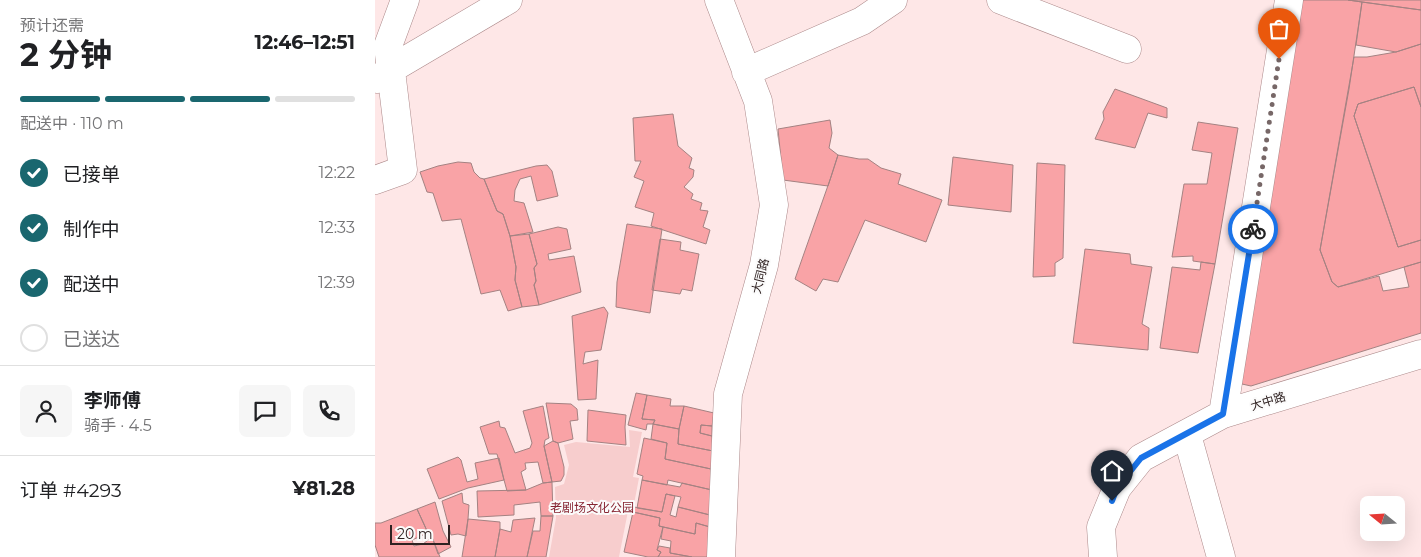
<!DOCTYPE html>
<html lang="zh">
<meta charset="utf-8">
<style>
:root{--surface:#fff;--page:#f6f6f6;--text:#202124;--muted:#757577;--line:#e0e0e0;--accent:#1a676f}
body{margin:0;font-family:Montserrat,"Noto Sans SC",sans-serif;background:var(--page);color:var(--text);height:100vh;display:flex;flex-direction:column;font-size:19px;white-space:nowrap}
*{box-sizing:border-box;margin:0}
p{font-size:16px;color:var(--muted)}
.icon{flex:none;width:28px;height:28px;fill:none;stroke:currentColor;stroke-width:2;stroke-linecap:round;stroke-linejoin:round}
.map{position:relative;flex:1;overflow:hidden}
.details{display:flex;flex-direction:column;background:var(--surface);width:375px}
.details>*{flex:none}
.needle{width:32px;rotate:288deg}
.fabs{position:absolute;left:985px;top:496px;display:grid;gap:10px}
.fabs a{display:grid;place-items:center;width:45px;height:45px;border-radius:8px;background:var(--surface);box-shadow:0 5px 20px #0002;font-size:25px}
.scale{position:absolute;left:15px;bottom:12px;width:60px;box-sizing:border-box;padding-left:5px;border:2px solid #2f2222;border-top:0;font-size:14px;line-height:18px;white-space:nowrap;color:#2f2222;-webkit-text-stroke:4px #fbfbfb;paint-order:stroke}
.pin{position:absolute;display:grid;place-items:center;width:42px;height:42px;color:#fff;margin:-51px -21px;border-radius:50% 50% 50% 0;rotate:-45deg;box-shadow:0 0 5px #0007}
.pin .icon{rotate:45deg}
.courier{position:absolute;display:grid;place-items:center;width:50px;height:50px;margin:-25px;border:4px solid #1a73e8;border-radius:50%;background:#fff;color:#222;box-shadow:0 1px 6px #0007}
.headline em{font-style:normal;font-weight:700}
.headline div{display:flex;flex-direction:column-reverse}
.headline{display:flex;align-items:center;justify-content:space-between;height:85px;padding:0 20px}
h1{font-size:32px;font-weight:700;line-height:38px}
.bar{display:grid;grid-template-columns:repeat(4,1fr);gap:8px 5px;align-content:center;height:60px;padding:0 20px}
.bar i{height:6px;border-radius:4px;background:var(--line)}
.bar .active{background:var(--accent)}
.bar p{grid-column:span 4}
.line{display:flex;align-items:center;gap:12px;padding:0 20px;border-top:1px solid var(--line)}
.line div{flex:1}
.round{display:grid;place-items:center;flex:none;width:52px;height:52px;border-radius:8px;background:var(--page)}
ol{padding:0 20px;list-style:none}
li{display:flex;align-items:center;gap:15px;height:55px}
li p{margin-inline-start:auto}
li .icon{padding:5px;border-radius:50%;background:var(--accent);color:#fff;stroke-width:4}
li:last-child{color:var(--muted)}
li i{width:28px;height:28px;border:2px solid var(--line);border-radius:50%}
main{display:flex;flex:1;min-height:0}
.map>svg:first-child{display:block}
.green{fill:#f7cdcd}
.building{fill:#f9a3a6;stroke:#a48282}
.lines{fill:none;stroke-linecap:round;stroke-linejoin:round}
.minor-casing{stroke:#ac898a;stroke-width:29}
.minor{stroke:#fff;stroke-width:28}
.done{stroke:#776767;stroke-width:5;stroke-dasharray:0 9}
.route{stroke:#1a73e8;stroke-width:6}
.labels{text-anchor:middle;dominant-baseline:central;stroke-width:4;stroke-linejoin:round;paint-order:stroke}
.street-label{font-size:12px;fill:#2f2222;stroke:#fbfbfb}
.park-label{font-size:12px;fill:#872532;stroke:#fbfbfb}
</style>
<main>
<section class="details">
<div class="headline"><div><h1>2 分钟</h1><p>预计还需</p></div><em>12:46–12:51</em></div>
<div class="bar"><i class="active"></i><i class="active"></i><i class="active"></i><i></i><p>配送中 · 110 m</p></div>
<ol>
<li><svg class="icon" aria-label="check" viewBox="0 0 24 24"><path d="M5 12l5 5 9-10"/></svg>已接单<p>12:22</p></li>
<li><svg class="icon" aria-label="check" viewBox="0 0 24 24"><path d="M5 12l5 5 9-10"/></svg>制作中<p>12:33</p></li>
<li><svg class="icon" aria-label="check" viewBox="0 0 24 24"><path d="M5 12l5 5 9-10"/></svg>配送中<p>12:39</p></li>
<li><i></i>已送达</li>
</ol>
<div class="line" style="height:90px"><a class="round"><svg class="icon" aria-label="person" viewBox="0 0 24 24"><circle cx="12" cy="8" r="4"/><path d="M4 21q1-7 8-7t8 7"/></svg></a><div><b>李师傅</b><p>骑手 · 4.5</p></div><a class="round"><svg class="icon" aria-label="chat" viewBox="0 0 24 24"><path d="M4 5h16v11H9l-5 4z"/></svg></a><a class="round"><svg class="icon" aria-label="phone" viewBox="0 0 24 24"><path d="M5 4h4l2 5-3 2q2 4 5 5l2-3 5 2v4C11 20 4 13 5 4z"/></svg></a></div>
<div class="line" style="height:65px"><div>订单 #4293</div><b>¥81.28</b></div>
</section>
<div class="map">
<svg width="1046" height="557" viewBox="0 0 1046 557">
<rect width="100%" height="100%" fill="#fee7e7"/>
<path class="green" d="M254 430 267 432 258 477 264 478 259 504 254 506 244 557H174L181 518 180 487 189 484 194 465 189 445 201 442 255 447Z"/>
<path class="building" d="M922 0H973L987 2 974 89 945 250 957 282 963 287 1004 276 1008 291 1034 287 1029 267 1046 262V333L876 386 867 384 861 378Z
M973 0H1046V10L987 2Z
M987 2 1046 10V44L1021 52 981 45Z
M1046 44V107L1039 87 983 104 979 116 1023 247 1046 240V262L963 287 957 282 945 250 979 57H992L1021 52Z
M1039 87 1046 107V240L1023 247 979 116 983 104Z
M740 89 792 108V118L773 113 760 148 720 139 729 119 728 112Z
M298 114 303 146 317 158 314 168 319 170 318 177 309 187 318 194 316 199 327 203 325 210 333 211 328 227 335 230 331 244 276 226 279 213 260 207 269 181 259 177 266 161H260L258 118Z
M455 120 457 133 454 148 463 155 453 186 408 180 403 129Z
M823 122 863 128 840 264 818 261V256L797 257 809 184H832L837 153 817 150Z
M463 155 484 159H493L506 168 526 174 523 184 567 200 551 242 490 220 463 282 448 279 441 291 420 279 456 177Z
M578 157 638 165 636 212 573 205Z
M83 162 96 163 99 172 105 178 109 179 122 211 128 214 135 236 141 267 140 280 147 307 133 311 125 290 106 294 86 219 67 221 58 193 52 192 45 172 63 166Z
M662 163 690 165 688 258 680 263V276L658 277Z
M172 165 177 171 183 196 162 201 156 176 145 179 140 190 139 201 149 203 158 232 135 236 128 214 122 211 109 179 161 166Z
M252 224 287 229 275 313 241 307 242 282Z
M183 227 192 229 196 249 173 254 174 260 199 256 206 292 164 305 159 285 161 281 159 268 162 264 154 234Z
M154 234 162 264 159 268 161 281 159 285 164 305 147 307 140 280 141 267 135 236Z
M285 239 306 242 305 250 324 254 317 291 307 289 305 294 277 290Z
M710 249 755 254 756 264 777 267 767 324 774 328 773 350 698 343Z
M826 262 840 264 823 353 785 348 797 267 825 270Z
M229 307 233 313 226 350 210 352 208 364 223 360 221 399 203 400 197 316Z
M261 393 272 395 267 419 280 420 278 424H272L271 430 253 425Z
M272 395 296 399 295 406H309L304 429 278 424 280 420 267 419Z
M171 403 196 404 202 409 203 420 195 421 198 439 183 443 178 441Z
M168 406 174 438 170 440 169 446 177 482 168 483 163 462 150 463 151 469 146 472 151 490 132 491 122 454H114L105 427 124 421 125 427 130 428 140 453 155 448 157 443 148 411Z
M309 406 339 413 337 426 326 425 325 433 337 436 338 451 303 444 304 429Z
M213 410 251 415 250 427 251 445 212 441Z
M278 424 304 429 303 444 338 451 336 469 290 459 292 443 276 439Z
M326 425 337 426V436L325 433Z
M269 438 292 443 290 459 336 469 337 490 293 480 292 485 267 480 268 476 262 474Z
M178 441 183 443 189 467V475L186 481 177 482 169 446Z
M83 457 86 460 92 482 103 479 100 463 124 458 129 480 93 488 64 499 52 469Z
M267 480 305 487 307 483 337 490 335 515 303 507 306 497 291 494 287 512 262 508Z
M177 482 178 516H166L165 502 139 505V515L103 517 102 491 151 490 168 483Z
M87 493 88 503 94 505 93 519 91 536 83 534 76 535 67 501Z
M291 494 300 496 295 515 301 517 303 507 335 515V527L321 523 320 534 284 526 285 518 258 512 259 507 287 512Z
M60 502 68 531 76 547 63 554 57 537 53 533 42 509Z
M42 509 53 533 37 540 39 546 48 544 57 537 65 557H4L0 545V523H6Z
M258 512 285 518 284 526 288 527 282 550 286 552 283 557H273L249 552Z
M166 516H178L171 557H152L158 531H165Z
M160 518 152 557H120L125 529 136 532 138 520Z
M93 519 125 522V529L120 557H87Z
M321 523 335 527 334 557H317L295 553 296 541 286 539 288 527 320 534Z
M284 546 295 548V553L317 557H283L286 552 282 550Z"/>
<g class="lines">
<g class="minor-casing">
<path id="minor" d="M344 0 383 101 399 205 389 265 353 394 346 557
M626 0 752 49
M371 72 487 21 518 0
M3 79 16 69 133 0
M0 180 28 170 13 46 30 0
M848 414 914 0
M812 435 846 557
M728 557 726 527 742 488 766 458 848 414 1046 354"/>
</g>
<use href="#minor" class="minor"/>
</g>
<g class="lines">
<path class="done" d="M878 229 904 59"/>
<path class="route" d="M737 501 742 488 766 458 848 414 878 229"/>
</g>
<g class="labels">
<g class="street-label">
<text transform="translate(385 276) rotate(-76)">大同路</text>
<text transform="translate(893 401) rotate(-17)">大中路</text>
</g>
<g class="park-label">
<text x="217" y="507">老剧场文化公园</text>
</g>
</g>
</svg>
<div class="fabs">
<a><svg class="needle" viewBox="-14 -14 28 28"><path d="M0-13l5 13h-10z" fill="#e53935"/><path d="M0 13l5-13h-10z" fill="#757577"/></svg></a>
</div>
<div class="scale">20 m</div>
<div class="pin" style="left:904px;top:59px;background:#ea580c"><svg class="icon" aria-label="bag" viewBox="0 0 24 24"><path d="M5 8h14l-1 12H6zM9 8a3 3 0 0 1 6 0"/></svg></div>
<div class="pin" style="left:737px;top:501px;background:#1f2937"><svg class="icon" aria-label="home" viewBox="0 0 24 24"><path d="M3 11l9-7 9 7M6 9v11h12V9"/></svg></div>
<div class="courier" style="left:878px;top:229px"><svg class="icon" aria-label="bike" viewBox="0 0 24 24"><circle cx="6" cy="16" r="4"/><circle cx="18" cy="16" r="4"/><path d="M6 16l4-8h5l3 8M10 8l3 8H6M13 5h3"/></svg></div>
</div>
</main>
